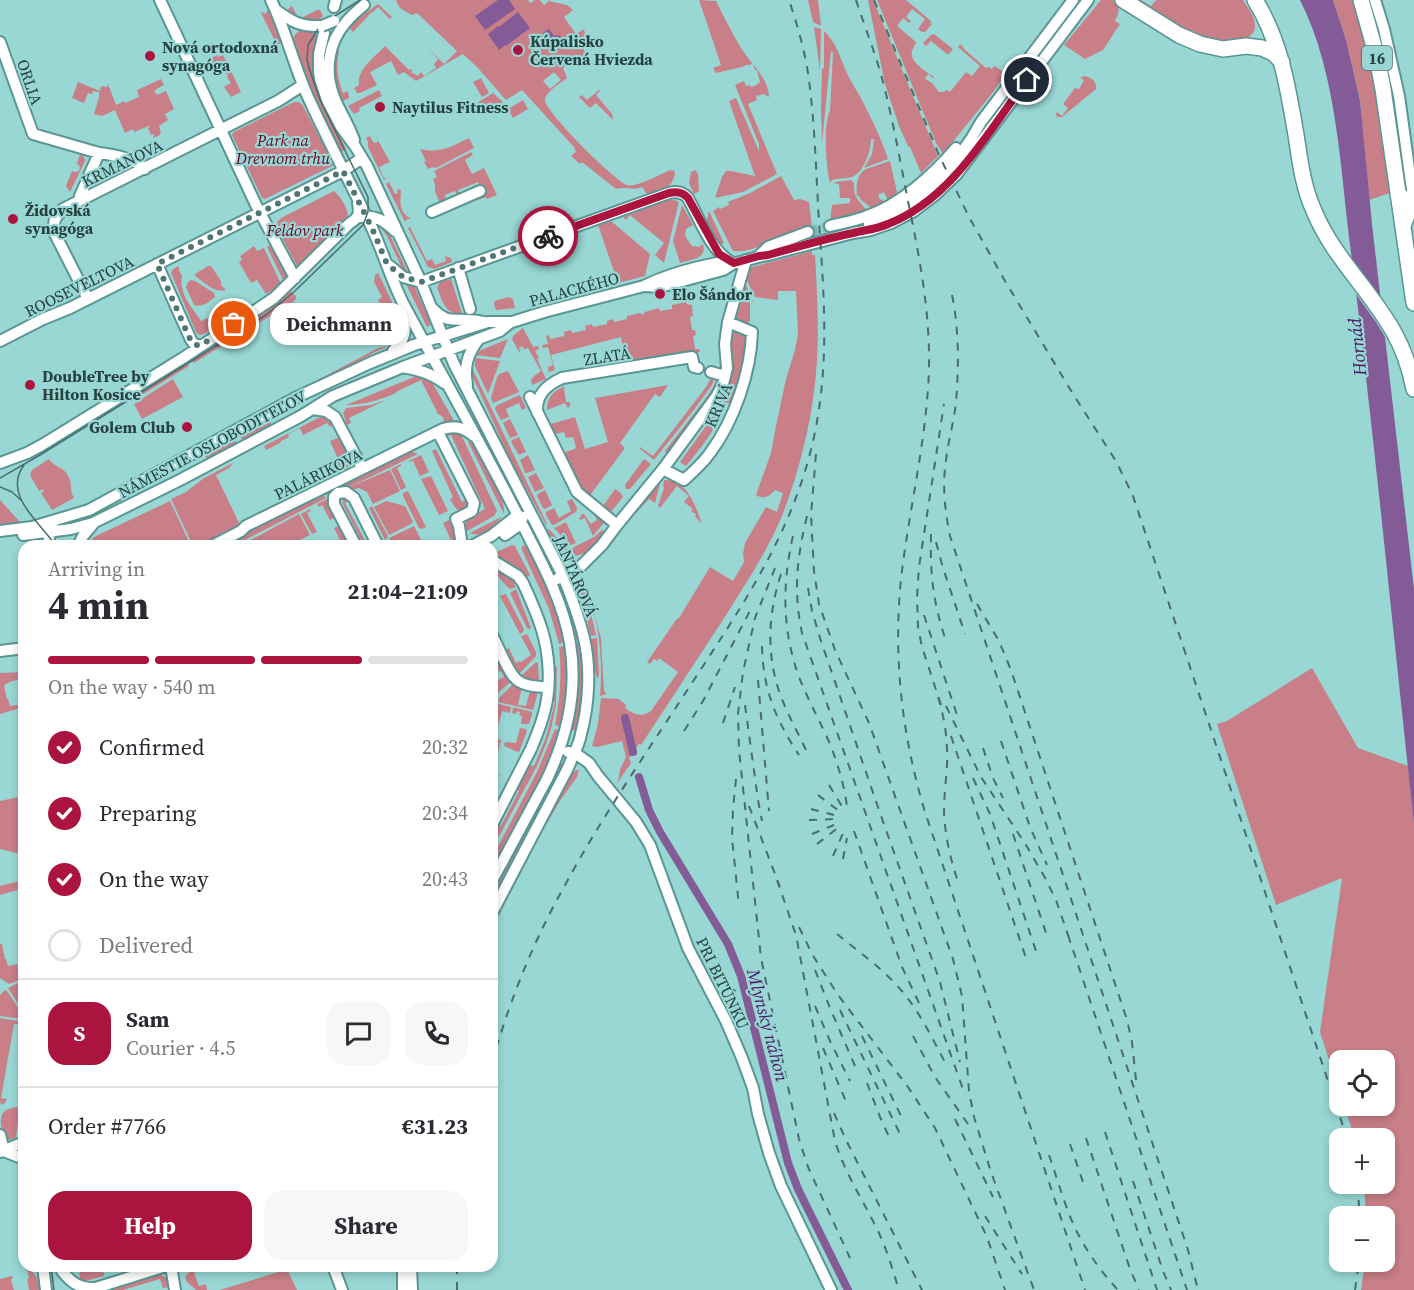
<!DOCTYPE html>
<meta charset="utf-8">
<style>
:root{--surface:#fff;--page:#f7f7f7;--text:#2b2b33;--muted:#7c7c81;--line:#e1e1e2;--accent:#aa143f}
body{margin:0;font-family:"Source Serif 4",serif;background:var(--page);color:var(--text);height:100vh;display:flex;flex-direction:column;font-size:22px;white-space:nowrap}
*{box-sizing:border-box;margin:0}
p{font-size:20px;color:var(--muted)}
.icon{flex:none;width:33px;height:33px;fill:none;stroke:currentColor;stroke-width:2;stroke-linecap:round;stroke-linejoin:round}
.map{position:relative;flex:1;overflow:hidden}
.side{position:absolute;left:18px;top:540px;width:480px;height:732px;display:flex;flex-direction:column;background:var(--surface);border-radius:18px;box-shadow:0 3px 9px #0003}
.side>*{flex:none}
.buttons{position:absolute;left:1329px;top:1050px;display:grid;gap:12px}
.buttons a{display:grid;place-items:center;width:66px;height:66px;border-radius:12px;background:var(--surface);box-shadow:0 3px 9px #0003;font-size:30px}
.pin{position:absolute;display:grid;place-items:center;width:51px;height:51px;color:#fff;margin:-26px;border:3px solid #fff;border-radius:50%;box-shadow:0 2px 6px #0007}
.courier{position:absolute;display:grid;place-items:center;width:60px;height:60px;margin:-30px;border:4px solid #aa143f;border-radius:50%;background:#fff;color:#222;box-shadow:0 2px 8px #0007}
.bubble{position:absolute;height:42px;border-radius:18px;background:var(--surface);box-shadow:0 3px 9px #0003;font-size:20px;font-weight:700;line-height:42px;text-align:center}
.head em{font-style:normal;font-weight:700}
.head div{display:flex;flex-direction:column-reverse}
.head{display:flex;align-items:center;justify-content:space-between;height:102px;padding:0 30px}
h1{font-size:39px;font-weight:700;line-height:45px}
.bar{display:grid;grid-template-columns:repeat(4,1fr);gap:9px 6px;align-content:center;height:72px;padding:0 30px}
.bar i{height:8px;border-radius:4px;background:var(--line)}
.bar .current{background:var(--accent)}
.bar p{grid-column:span 4}
.line{display:flex;align-items:center;gap:15px;padding:0 30px;border-top:2px solid var(--line)}
.line div{flex:1}
.round{display:grid;place-items:center;flex:none;width:63px;height:63px;border-radius:18px;background:var(--page)}
ol{padding:0 30px;list-style:none}
li{display:flex;align-items:center;gap:18px;height:66px}
li p{margin-inline-start:auto}
li .icon{padding:6px;border-radius:50%;background:var(--accent);color:#fff;stroke-width:4}
li:last-child{color:var(--muted)}
li i{width:33px;height:33px;border:3px solid var(--line);border-radius:50%}
.primary-button{display:flex;gap:12px;margin-top:auto;padding:12px 30px}
.primary-button a{flex:1;height:69px;border-radius:18px;background:var(--accent);color:#fff;font-size:24px;font-weight:700;line-height:69px;text-align:center}
.primary-button a+a{background:var(--page);color:var(--text)}
.map>svg:first-child{display:block}
.green{fill:#c97f87;fill-rule:evenodd}
.water{fill:#825b97}
.pier{fill:#98d7d4}
.lines{fill:none;stroke-linecap:round;stroke-linejoin:round}
.canal{stroke:#825b97;stroke-width:8}
.minor-tunnel{stroke:#81b9b7;stroke-width:10;stroke-dasharray:10 5;stroke-linecap:butt}
.minor-casing{stroke:#599694;stroke-width:14}
.highway-casing{stroke:#599694;stroke-width:18}
.minor{stroke:#fff;stroke-width:10}
.highway{stroke:#fff;stroke-width:15}
.tram{stroke:#486d6c;stroke-width:1.5}
.rail{stroke:#486d6c;stroke-width:2;stroke-dasharray:8 8;stroke-linecap:butt}
.minor-bridge-casing{stroke:#599694;stroke-width:14;stroke-linecap:butt}
.minor-bridge{stroke:#fff;stroke-width:10}
.done{stroke:#4f7674;stroke-width:6;stroke-dasharray:0 10.8}
.route{stroke:#aa143f;stroke-width:8}
.poi-dot{fill:#aa143f;stroke:#98d7d4;stroke-width:2}
.labels{text-anchor:middle;dominant-baseline:central;stroke-width:4.5;stroke-linejoin:round;paint-order:stroke}
.shield{fill:#98d7d4;stroke:#496e6d;stroke-width:1.5}
.shield-label{font-size:15px;font-weight:bold;fill:#274141}
.poi-label{font-size:16px;font-weight:bold;fill:#274141;stroke:#98d7d4;text-anchor:start}
.street-label{font-size:16px;fill:#274141;stroke:#98d7d4}
.park-label{font-size:16px;font-style:italic;fill:#690222;stroke:#98d7d4}
.water-label{font-size:18px;font-style:italic;fill:#4c1764;stroke:#98d7d4}
</style>
<div class="map">
<svg width="1414" height="1290" viewBox="0 0 1414 1290">
<rect width="100%" height="100%" fill="#98d7d4"/>
<path class="green" d="M396 0H528L530 3 535 0H540L544 5 548 2V0L549 1 567 5 573 10 564 17 576 34 584 29 586 39 581 45 590 60 583 65 580 62 576 65 572 61 563 68 567 78C561 83 546 91 545 100 544 111 615 181 627 185 636 188 661 174 670 170L674 171 675 173C673 187 663 191 651 196L646 193 642 187C633 191 627 186 616 189L582 162 580 164 571 156 576 152 574 147 522 90 506 100 477 67 463 54 416 81 404 72 398 75 391 61 370 72 377 85 360 93H357L354 88 359 85C357 69 375 57 385 46L409 70 413 69 411 72 418 76 421 72 424 76 436 68 434 64 438 59 427 47 444 64 457 51 417 13 412 15C405 11 398 9 396 0ZM554 72 561 80 550 89 543 81Z
M699 0 716 1C724 17 732 33 741 48 751 64 768 77 769 97L764 94 756 96 757 100 748 104 777 174 743 192 715 198 722 177 726 171H731L755 176 729 101 736 98 759 151V144L735 85 744 81 746 86 750 85 751 87 757 85V84L760 82 757 70H755L753 64 752 63 750 65H746L742 67 716 73 713 68 721 65Z
M808 0H818L821 26 813 22Z
M868 0H873L938 156 921 173 910 147 908 146 899 126 885 84Z
M877 0H906L931 21 930 23 932 24 925 32H922L918 29 925 19 912 9 906 17 911 21 909 23 903 18 897 26 916 42C915 45 913 48 912 51 909 62 927 72 934 77L933 78 928 74 925 79 932 83 939 92H943L947 90 950 92 966 72 972 76 980 66 958 47 960 44 964 48V49L986 68 989 67 991 69 995 66 1005 73 1004 76 994 91 943 154 936 143Z
M1079 0H1081L988 125H985Z
M1101 0H1113C1121 6 1119 13 1115 21L1120 24 1103 50 1085 59 1064 45Z
M1136 0H1141L1151 6 1156 0H1243C1247 7 1255 16 1255 25 1256 43 1226 44 1213 41 1206 39 1198 36 1192 33 1172 25 1154 11 1136 0Z
M1333 0H1355L1368 40 1393 192 1369 200 1360 99 1346 40Z
M378 4 392 17 390 19 378 7 373 12H372L353 32 349 28 358 19Z
M292 6 299 19 317 10H320L323 16 315 24 309 23 287 14 288 9Z
M267 10H269L284 41 277 45 261 13 263 12 264 14 267 12Z
M814 27 821 29 820 71Z
M302 29 310 30 318 36 315 80 317 87 321 99 346 149 340 153 307 83 302 67 301 66C295 51 285 39 302 29Z
M824 31C836 42 840 57 846 71 851 83 859 93 864 104 873 122 882 140 888 159L864 168 872 154 874 139H871C871 151 864 172 852 177 846 179 838 178 832 180L830 183C826 169 823 123 830 111L833 52H831L822 143 821 110 822 69 824 68Z
M934 34 953 49 949 54H947L931 41 926 46 923 43 931 35Z
M338 51H339C336 66 337 79 343 93L348 91 349 98 343 101C334 86 333 67 338 51Z
M217 55 218 57 223 55 228 65 213 72 208 60Z
M230 69 241 92 231 97 224 87 231 83 227 77 228 76 226 72Z
M1084 76C1091 77 1097 81 1096 89L1062 117H1057L1056 114 1057 112 1062 116 1068 108 1063 104 1075 88 1079 89 1084 80 1080 78Z
M481 78 489 93 482 97 473 82Z
M161 79 164 85 155 90V92L154 93H156L157 95 166 91 174 109 165 114 168 120 159 126 161 132 160 133V135L153 138 154 135V134L151 135 148 128 150 127 149 126 134 132 133 129 125 133 115 110 102 116 94 114 99 97V92L93 91 92 94 88 93 84 103 72 98 78 82 100 91 101 86 107 87 108 84 116 105 124 101 125 103 139 97 137 90Z
M379 90 382 96 359 108 360 111 354 114 348 106Z
M599 90 600 91 596 95 612 114 613 120 596 103 590 108 579 97 582 95 587 100Z
M493 93 503 102 482 114 477 103Z
M523 100 528 109 513 118 508 109Z
M294 102H299L303 106 333 163 332 166 265 199 262 198 232 135 234 132Z
M375 135 390 162 379 167 384 178 387 179 384 180 368 147V142L366 138 370 136 373 142 376 143 378 141Z
M469 138 474 148 436 168 433 167 428 169 424 162 426 161 420 149C439 154 453 146 469 138Z
M471 152 473 155 465 160 472 174 484 168 497 195 487 199 486 197 478 200V197L483 194 478 182 458 190 460 195 458 196 455 191 445 195 446 200 440 203 435 192V184L433 179 437 177 434 171Z
M80 154 84 157 85 161 70 192 66 186 72 171 75 172 79 171 80 166 77 164Z
M890 161 897 192 888 201 884 192 878 195 880 200 882 199 884 203 873 209 861 200 859 196H857C856 185 856 175 866 169Z
M695 170 698 174 699 191 694 194 689 183 691 172Z
M781 176 794 200 800 199 809 202 812 227C793 233 750 254 733 251L713 211 719 207 720 209 729 205 728 202 750 193Z
M851 180 854 183C854 203 860 198 867 212L830 222 832 205 850 203V198H840L839 184 833 183 836 182Z
M389 182 395 194 398 193 397 190 399 189 401 191C400 204 399 212 411 219H407L405 222 386 184Z
M334 191C341 197 349 210 348 219L300 265 297 266 277 228V222L281 218Z
M668 200H674L679 202 664 263 655 255 664 243 630 215 626 220 623 217Z
M682 205 693 225 686 229 685 236 692 246 699 247 703 244C707 260 691 259 680 263L673 241Z
M709 211 724 243 720 245 707 220Z
M376 221 388 231 409 275 402 268 387 236Z
M611 221 650 254 645 276 618 283 598 225Z
M410 227 427 261 432 259 435 265 446 261 445 256 451 258 452 262 434 269 428 267 408 228Z
M273 244 289 276 284 282 267 247Z
M254 246 257 251 264 248 281 284 266 294 257 280 251 283 239 262 242 260 240 256Z
M812 251V255H815C817 290 819 325 817 360 814 413 801 467 782 516 766 554 743 588 721 623 694 664 668 704 641 745L639 744 629 758 631 763 616 785 618 781 620 770 626 757 622 741 597 747 592 746 598 724 601 698 619 699 626 705 625 708C633 714 642 718 651 711L678 672 659 658 657 661 654 659 650 664 647 662 676 620 679 618 710 567 733 581 744 562 743 554 745 543 766 507 777 512 783 493 775 490C770 496 764 500 756 495L771 453 777 421 786 379 795 350 798 334 796 291H778V300L755 297 745 276 746 272 752 267Z
M179 266V271L182 275C179 296 191 305 201 321L207 318 213 328 204 334 199 335 196 332 171 273 173 269Z
M208 266H211L221 281V285L226 290C215 294 204 282 195 276V274Z
M378 273 400 318 402 333 396 331 391 325 394 323 393 322 390 323 388 319 390 317 383 305H381L378 300 382 297 374 282 375 275Z
M743 278 753 302H750V321C744 326 740 323 734 320V314Z
M451 279 462 313 460 314C444 313 443 301 437 288L440 282Z
M191 280 195 281 214 293 215 297C209 302 202 308 194 305L186 287 188 282Z
M405 282 414 285 431 325 427 327Z
M289 290 296 296V299L293 302 194 363 190 358 262 312Z
M508 297 513 299 515 308 496 310 494 304 495 301Z
M686 302 687 304 692 305 693 316 690 317 692 330H695L696 335 693 336 695 349H699L700 352 626 364 621 337 551 355 555 370 549 372V375L548 367 553 365 548 347 543 348 542 345 548 344 546 336 549 335 550 339 564 336V332L571 330 572 333 586 330 585 326 592 324 593 327 607 324V321L613 319 614 322 627 319V316L640 313 643 315 645 312 659 308 660 311 672 309V305Z
M523 328 533 347 538 346 539 349 535 351 539 358 537 359 546 379 532 385 531 379 534 377V376L541 371 528 348 524 349 522 346 519 348 520 351 519 352 512 339 514 335Z
M737 330 744 332 747 337 745 361 732 402 727 403C717 427 703 446 686 466L680 462 724 401 720 398 730 377 729 337 733 331Z
M508 339 500 358 476 355 481 350Z
M388 346 373 353 343 371 252 419 250 416 378 348Z
M476 358 500 361 488 394 475 366V361Z
M185 361 189 366 132 401 128 396Z
M471 363 472 368 547 524 546 525 510 459 471 373Z
M508 371 519 392 493 403 491 398 497 377 499 374Z
M711 375 715 376 712 385 693 411 654 460 639 448 640 447 653 456 706 387 711 378Z
M414 377C422 376 428 378 433 384L457 426 444 425 442 422 444 421 443 417 438 414 421 380 396 392V393C380 400 364 405 346 405Z
M717 378 719 380 717 387 668 454 665 451 703 402 712 389Z
M173 379 183 397 142 419 134 404Z
M563 381 566 402H570V406L568 408 565 403 547 410C547 398 552 392 563 387L561 382Z
M668 385 660 397 655 394 620 443 625 448 588 498C578 489 570 478 566 466 565 461 566 456 565 452L575 449 576 447 573 437 566 438 564 432 555 434 560 448 548 427 551 424 575 417 585 449 608 442 595 398Z
M519 395 521 397 526 408 522 410 519 403 506 409 509 417 501 420 495 409 496 406Z
M386 400 349 418 351 423 347 425 343 413 346 408 371 405Z
M329 415 333 423 330 427 327 423 303 435 300 428 288 434 289 437 281 441 280 443 266 450 264 446 318 418 326 417Z
M267 416 272 425 243 441 238 432Z
M510 419 518 435 510 438 503 423Z
M459 430 497 511 494 516 467 531 465 524 466 519 485 509 451 435 444 437 445 433Z
M232 435 237 444 207 459 203 451Z
M340 437 353 464 338 472 334 464 339 461 330 441Z
M519 437 526 452 519 455 511 442 512 440Z
M471 438 473 440C482 458 506 495 504 514L468 442Z
M436 449 462 502 466 500 469 501 468 508C456 513 456 509 450 499L453 497 432 451Z
M410 451 418 454 347 488 390 470 400 491 373 504 367 492 359 488C349 492 337 491 328 496L327 494 324 496 326 498 245 540 232 546H221L345 482Z
M421 455 429 472 420 476 413 461 409 462V461Z
M528 455 535 470 527 473H525L520 460Z
M49 459C55 468 62 466 67 474 73 482 69 490 74 498L52 510 41 493 44 491 43 489 39 491 30 475 32 470Z
M644 459 651 464 630 489H626L625 485Z
M233 463V464L229 468 216 475 240 525 238 527 214 539 207 546H193L171 499 186 492 204 478Z
M401 464V466L397 468 406 487 401 490 391 469Z
M536 473 544 488 535 492 528 477Z
M431 476 448 511 439 515 421 479Z
M161 477 162 479 114 503 96 515 74 523 73 519Z
M661 480 655 503 649 499 636 513 634 511 658 482Z
M664 480C687 478 695 506 702 523L695 517 696 514 691 511 693 509 684 502 689 496 677 486 660 508 658 506 664 488 663 485Z
M615 489 621 493 623 497 611 512 603 506Z
M545 490 552 505 545 509 543 508 537 496 538 494Z
M408 491 426 527 422 529 419 528 403 496V493Z
M331 497 336 517 330 520 322 505 319 507 317 504Z
M342 497 349 499V501L345 503 368 546H364L343 504Z
M571 499H572L577 508 576 512 554 525H552L546 515V512L554 508 559 518 571 511 567 501Z
M0 500 21 523 0 529Z
M170 501 191 546H101L91 542 93 538 98 535Z
M386 501 405 506 413 522 411 524 389 535 374 507Z
M372 506 388 536 385 540 369 508Z
M310 509 311 511 307 513 317 532 312 534 301 514Z
M594 510 607 519 593 536 585 518 580 520 579 519 582 514H584L591 524 597 520 592 511Z
M299 514 310 535 296 542 280 540 263 546H247L245 543Z
M501 517V518C493 527 482 539 470 533Z
M451 519 458 536 455 538 453 544 443 546 451 540 443 523Z
M566 522 576 543 571 545 568 544 554 528Z
M338 526H341L351 546H343L334 528Z
M414 526 424 546H393L389 538Z
M549 529 567 549 572 557C558 553 554 541 547 530Z
M602 530 606 533C597 543 590 554 575 556L572 549 574 547 594 537Z
M512 545 515 546 530 575 525 578C518 564 513 568 503 563 499 561 497 558 494 555V553Z
M524 545C531 552 534 561 538 570 549 593 559 617 564 642L559 644 549 609 522 550 521 548Z
M492 565 504 571 517 582 514 584 516 587 510 589C504 585 499 575 492 570Z
M587 574 589 593 601 639 604 690 606 694 600 696C602 673 601 649 597 626 593 608 588 592 587 574Z
M582 578 583 580 596 635 591 636C589 630 588 623 587 616 583 603 576 592 582 578Z
M560 585 579 639 574 640 561 595Z
M516 589 531 628 529 629 527 628 510 593Z
M506 594 524 629 523 632 520 634 500 596Z
M527 634 536 652V656L519 674 517 675 505 650 509 648 516 663 520 661 521 662 531 655 521 636Z
M597 638 599 674 598 678H597L593 664 591 639Z
M492 642 508 675 507 676 508 679 512 681 500 691 492 703V683L504 677 501 671 499 672 492 657V653L494 652 492 651Z
M579 642C587 671 581 703 576 731L571 730C578 702 579 672 575 643Z
M565 646C570 673 567 700 561 727L555 725C560 699 562 674 559 647Z
M536 662 538 663 539 681 537 685 521 676Z
M551 667H557L556 705 551 729 546 744 537 766 492 849V832L496 824 501 826 519 791 515 789 528 765 534 766 546 737 555 702 549 701Z
M1312 668 1358 748 1408 766 1414 824V1290H1361L1365 1262H1384V1216H1366L1364 1184H1384V1138H1355L1344 1106H1384V1060H1340L1339 1091 1320 1032 1342 878 1276 905 1217 724 1227 721Z
M24 672V679L12 681 4 685 7 699H8L10 706 24 704V707L0 714V673Z
M515 682 522 687 518 705 526 706 530 690 533 689 537 692V696L533 710 498 702 499 698Z
M499 704 511 707 510 713 502 711 495 738 501 740 493 773 504 777 492 774V711L496 705Z
M513 707 532 712V714L529 724H521L522 716 519 715 520 712 517 711 516 714 512 713Z
M520 728 526 729 527 731 519 752H518L504 746 505 742 516 743Z
M555 729 560 730C543 780 517 825 492 870V858L537 772Z
M564 763 554 785 492 902V890L499 876 557 768 560 764Z
M577 770H579L577 777 560 801 540 835 492 929V923L514 878 570 775Z
M23 796 24 829 19 835 24 855 0 849V801Z
M24 880V888L0 895V886Z
M0 944H2L5 959H6L8 966 24 963V978L9 984 0 978Z
M24 980V1013L8 988Z
M5 990 7 991 23 1015V1019L0 1016V995Z
M0 1018 24 1022V1025L14 1024 1 1098 7 1099 5 1103 1 1105 0 1100Z
M24 1069V1081L16 1136 15 1138 7 1140C4 1135 3 1131 1 1126 0 1111 5 1109 18 1107Z
M79 1266H103L104 1276 85 1281H80Z
M200 1267 201 1270 194 1273 199 1286 206 1284 207 1290H196L187 1282 185 1277 190 1271Z
M27 1268C35 1272 40 1282 42 1290H29L27 1279 29 1278Z
M285 1270 288 1271 297 1290H220Z
M158 1273 166 1278 169 1287 163 1288 160 1279 123 1290H99Z
M12 1276 13 1277 11 1280 14 1290H0V1279Z"/>
<path class="water" d="M498 0H509L515 9 485 30 475 16Z
M1300 0H1333L1346 40 1360 100 1372 224 1414 589V824C1393 633 1375 442 1351 252 1340 170 1338 75 1300 0Z
M518 12 530 28 506 46 505 45 499 50 488 34 498 26 499 27Z
M549 29 554 36 559 35 561 37 562 41 560 44 557 45 553 42 551 43 543 33Z"/>
<path class="pier" d="M1349 259 1385 308 1390 345 1376 322 1353 290Z"/>
<g class="lines">
<path class="canal" d="M625 718 633 752
M639 777 649 810 660 832 728 944 741 976 788 1163 798 1189 848 1290"/>
<path class="minor-tunnel" d="M808 232 830 226"/>
<g class="minor-casing">
<path id="minor" d="M160 0 256 205 295 278
M271 0C286 31 294 66 308 97 328 141 351 184 372 228 383 252 391 279 403 303 440 372 479 440 515 510 536 552 562 596 570 643 578 691 567 737 547 779L492 881
M1375 0 1384 29 1399 96 1414 204
M334 7 336 0
M276 10C292 22 301 27 322 26
M324 33 319 54V70L320 79 327 100 341 127 355 146 367 166 421 282 454 364 563 576C571 596 579 617 584 638 591 668 589 704 581 734 579 746 572 757 568 768L492 913
M0 42 33 134 99 153C114 155 134 158 145 169
M354 140C349 125 340 112 334 97 324 71 328 42 347 21 352 15 358 10 364 5
M81 200 80 196 99 153
M432 212 480 191
M361 217C377 215 384 221 395 231
M869 224C917 205 957 167 981 122L1073 0
M830 226C842 223 855 221 867 216 900 205 934 174 956 148
M759 256 768 247 808 232
M157 264 191 340 195 345H201
M390 266 403 277 421 282 669 193C677 191 683 192 688 198 699 218 711 251 731 262
M458 268 470 309
M645 286 660 287 697 277 723 270 734 263
M88 299 53 230 55 219 63 209 212 134 278 101 303 85
M432 308C446 323 452 319 469 320 474 320 479 321 484 322
M0 341 43 319 70 308 343 171 362 158
M393 351C409 335 405 329 403 308
M403 367C421 371 429 372 444 383
M711 372 725 376
M467 385C464 367 467 355 478 340
M530 397 577 492 617 525
M313 409 326 411 335 417 362 468
M537 412C536 394 547 385 562 378L692 357 694 367 698 368
M438 432 474 503 472 511 456 519 459 526 462 546
M0 463 27 453 42 445 183 358 274 298 350 223C359 218 360 213 358 203
M663 469 684 480C693 472 703 463 710 453 734 421 751 372 752 332L728 322
M0 531 32 527 89 510 297 397 370 363 414 345 488 322H512L544 312 644 286C666 275 692 268 717 263 723 262 729 264 736 263 747 261 757 256 768 255L853 233 871 230 891 223 914 211 935 195 956 175 1088 0
M23 535 71 529 93 523 180 480 301 416 333 396 403 367 500 331 511 322
M505 535 518 526 523 517
M48 546 49 537 53 528
M78 546 83 536 93 524
M212 546 241 531 246 526 443 429C456 425 464 428 474 436
M356 546 334 504V497L338 493 346 492 354 498 378 546
M472 546 491 536 514 518 518 516 523 517
M492 560 518 576 523 583C530 598 537 614 542 630 549 653 551 682 546 705 543 720 537 735 531 749L492 825
M557 579 579 568 602 545 617 525 663 469 716 397 723 384 727 368 725 344 728 322 746 260
M492 635C498 646 507 670 515 678 522 686 537 687 547 687
M0 651 24 648
M568 752 575 753 589 763 598 776 636 822 650 845 688 948 726 1021 742 1058 753 1088 758 1114 769 1153 781 1186 831 1290
M0 1135 4 1151
M4 1151 24 1159
M0 1152 19 1144H24
M43 1266 46 1290
M171 1266 175 1290
M333 1266 342 1290
M403 1266V1290
M411 1266 412 1290
M62 1271C71 1282 78 1288 93 1288
M89 1290 166 1266"/>
</g>
<g class="highway-casing">
<path id="highway" d="M1123 0 1179 35 1200 44 1223 49 1246 46 1262 48 1273 53 1282 62
M1255 0C1281 42 1288 88 1296 135 1300 161 1303 187 1314 211 1332 255 1368 288 1392 329 1403 348 1410 368 1414 389
M1361 0 1377 57 1383 89 1414 303
M1398 195 1413 204 1409 210 1403 226"/>
</g>
<use href="#minor" class="minor"/>
<use href="#highway" class="highway"/>
<path class="tram" d="M24 465C2 495 40 522 56 546
M0 478 40 455 266 315 295 291 363 225 368 212V197L320 100 309 68 307 60 308 45 318 29 324 23 360 0
M0 487 12 492 22 501
M51 1266 54 1290"/>
<path class="rail" d="M856 0C865 28 877 57 884 86 894 125 901 166 909 206 920 260 930 312 929 368 927 439 909 509 901 579 893 658 902 736 925 812L1085 1290
M874 0 939 155 969 217 1005 281 1073 394 1116 461 1133 496 1347 1138
M952 295C959 329 959 367 956 402 954 422 948 441 946 461 942 486 945 511 950 536L1188 1250 1198 1290
M816 454 811 515 814 571 819 604 835 650 869 723 953 959 962 996 969 1091 974 1117 991 1172 1034 1290
M807 516C797 557 793 591 802 633L965 1095
M931 534C930 575 933 602 946 641
M793 536C782 584 782 630 799 677 808 700 820 721 830 744 838 764 844 785 847 806
M936 542 943 568 965 634
M775 568 755 618 743 672 738 714 739 750 761 958 799 1139 808 1167 850 1258
M781 574C768 614 766 654 780 694 787 713 797 731 806 750
M808 588 812 611 821 641 880 813 940 982 960 1062
M977 604 999 641 1011 670 1127 1020 1132 1042 1136 1080
M924 615 957 715
M762 646C763 690 776 720 799 755
M758 680 769 811
M938 697C945 719 948 742 947 766 946 781 944 796 944 812 945 837 951 861 959 885
M745 705 758 800 762 821
M941 705 922 647 918 627 917 597 919 567 944 404
M946 706 981 777 1026 845 1044 876 1056 900 1070 941
M723 723 735 687
M684 731 703 701 753 605
M951 736 1026 958
M1001 741 1030 827 1047 865
M983 748 993 778 1003 798
M973 778 990 814 1037 954
M736 779 733 809 732 838 739 906
M829 785 843 808
M818 795 839 811
M749 806 780 887
M811 809 834 815
M809 820 836 819
M854 831 902 967 919 1003
M812 834 834 825
M1013 834 1048 939
M817 844 839 827
M833 856 844 831
M843 859 847 838
M777 880 796 935 835 1141C844 1171 861 1197 875 1225 886 1246 892 1268 899 1290
M799 927 812 954 838 995 908 1087 935 1128 987 1237 1005 1290
M837 934C859 952 882 968 901 990 920 1012 933 1040 947 1066
M1068 935 1187 1290
M815 970 830 1008 858 1073
M815 1006 830 1041 850 1081
M840 1010 900 1134
M862 1036 904 1122
M913 1036 935 1077 968 1124
M823 1048 848 1106
M492 1063C509 1002 533 942 564 887 601 818 647 752 690 686 736 615 781 551 806 468 831 384 825 308 819 222 816 172 815 122 808 73 804 48 797 24 789 0
M867 1083 880 1117 890 1139
M834 1113 846 1140 922 1290
M955 1119 993 1197
M1105 1132 1157 1290
M1086 1138 1130 1269 1139 1290
M1070 1144 1084 1185
M1049 1155C1060 1186 1068 1220 1086 1248 1095 1263 1106 1277 1118 1290
M1133 1181 1163 1271 1171 1290
M1357 1184 1360 1216
M985 1216 1022 1274
M457 1290V1266
M1355 1290 1359 1262"/>
<g class="minor-bridge-casing">
<path id="minor-bridge" d="M322 26 334 21"/>
</g>
<use href="#minor-bridge" class="minor-bridge"/>
</g>
<g class="lines">
<path class="done" d="M234 324 201 345H195L189 337 157 264 343 171 372 228 387 264 403 277 421 282 548 236"/>
<path class="route" d="M548 236 669 193C677 191 683 192 688 198L719 254 734 263 759 256 768 255C796 247 824 239 853 233 865 230 877 229 888 224 951 200 988 132 1027 80"/>
</g>
<g class="poi-dot">
<circle cx="518" cy="50" r="6"/>
<circle cx="150" cy="56" r="6"/>
<circle cx="380" cy="107" r="6"/>
<circle cx="13" cy="219" r="6"/>
<circle cx="660" cy="294" r="6"/>
<circle cx="30" cy="385" r="6"/>
<circle cx="187" cy="427" r="6"/>
</g>
<g class="labels">
<rect class="shield" x="1362" y="46" width="30" height="24" rx="4.5"/>
<g class="shield-label">
<text x="1377" y="58">16</text>
</g>
<g class="poi-label">
<text x="530" y="41">Kúpalisko<tspan x="530" dy="18">Červená Hviezda</tspan></text>
<text x="162" y="47">Nová ortodoxná<tspan x="162" dy="18">synagóga</tspan></text>
<text x="392" y="107">Naytilus Fitness</text>
<text x="25" y="210">Židovská<tspan x="25" dy="18">synagóga</tspan></text>
<text x="672" y="294">Elo Šándor</text>
<text x="42" y="376">DoubleTree by<tspan x="42" dy="18">Hilton Kosice</tspan></text>
<text x="175" y="427" text-anchor="end">Golem Club</text>
</g>
<g class="street-label">
<text transform="translate(30 82) rotate(71)">ORLIA</text>
<text transform="translate(122 163) rotate(-26)">KRMANOVA</text>
<text transform="translate(79 286) rotate(-26)">ROOSEVELTOVA</text>
<text transform="translate(574 289) rotate(-15)">PALACKÉHO</text>
<text transform="translate(607 356) rotate(-9)">ZLATÁ</text>
<text transform="translate(718 405) rotate(-67)">KRIVÁ</text>
<text transform="translate(212 444) rotate(-28)">NÁMESTIE OSLOBODITEĽOV</text>
<text transform="translate(318 474) rotate(-26)">PALÁRIKOVA</text>
<text transform="translate(576 576) rotate(67)">JANTÁROVÁ</text>
<text transform="translate(723 983) rotate(64)">PRI BITÚNKU</text>
</g>
<g class="park-label">
<text x="283" y="140">Park na<tspan x="283" dy="18">Drevnom trhu</tspan></text>
<text x="305" y="230">Feldov park</text>
</g>
<g class="water-label">
<text transform="translate(1357 347) rotate(-96)">Hornád</text>
<text transform="translate(768 1025) rotate(75)">Mlynský náhon</text>
</g>
</g>
</svg>
<div class="buttons">
<a><svg class="icon" aria-label="locate" viewBox="0 0 24 24"><circle cx="12" cy="12" r="6"/><path d="M12 2v4M12 18v4M2 12h4M18 12h4"/></svg></a>
<a>+</a>
<a>−</a>
</div>
<div class="pin" style="left:234px;top:324px;background:#ea580c"><svg class="icon" aria-label="bag" viewBox="0 0 24 24"><path d="M5 8h14l-1 12H6zM9 8a3 3 0 0 1 6 0"/></svg></div>
<div class="pin" style="left:1027px;top:80px;background:#1f2937"><svg class="icon" aria-label="home" viewBox="0 0 24 24"><path d="M3 11l9-7 9 7M6 9v11h12V9"/></svg></div>
<div class="courier" style="left:548px;top:236px"><svg class="icon" aria-label="bike" viewBox="0 0 24 24"><circle cx="6" cy="16" r="4"/><circle cx="18" cy="16" r="4"/><path d="M6 16l4-8h5l3 8M10 8l3 8H6M13 5h3"/></svg></div>
<div class="bubble" style="left:270px;top:303px;width:138px">Deichmann</div>
<section class="side">
<div class="head"><div><h1>4 min</h1><p>Arriving in</p></div><em>21:04–21:09</em></div>
<div class="bar"><i class="current"></i><i class="current"></i><i class="current"></i><i></i><p>On the way · 540 m</p></div>
<ol>
<li><svg class="icon" aria-label="check" viewBox="0 0 24 24"><path d="M5 12l5 5 9-10"/></svg>Confirmed<p>20:32</p></li>
<li><svg class="icon" aria-label="check" viewBox="0 0 24 24"><path d="M5 12l5 5 9-10"/></svg>Preparing<p>20:34</p></li>
<li><svg class="icon" aria-label="check" viewBox="0 0 24 24"><path d="M5 12l5 5 9-10"/></svg>On the way<p>20:43</p></li>
<li><i></i>Delivered</li>
</ol>
<div class="line" style="height:108px"><b class="round" style="background:var(--accent);color:#fff">S</b><div><b>Sam</b><p>Courier · 4.5</p></div><a class="round"><svg class="icon" aria-label="chat" viewBox="0 0 24 24"><path d="M4 5h16v11H9l-5 4z"/></svg></a><a class="round"><svg class="icon" aria-label="phone" viewBox="0 0 24 24"><path d="M5 4h4l2 5-3 2q2 4 5 5l2-3 5 2v4C11 20 4 13 5 4z"/></svg></a></div>
<div class="line" style="height:78px"><div>Order #7766</div><b>€31.23</b></div>
<div class="primary-button"><a>Help</a><a>Share</a></div>
</section>
</div>
